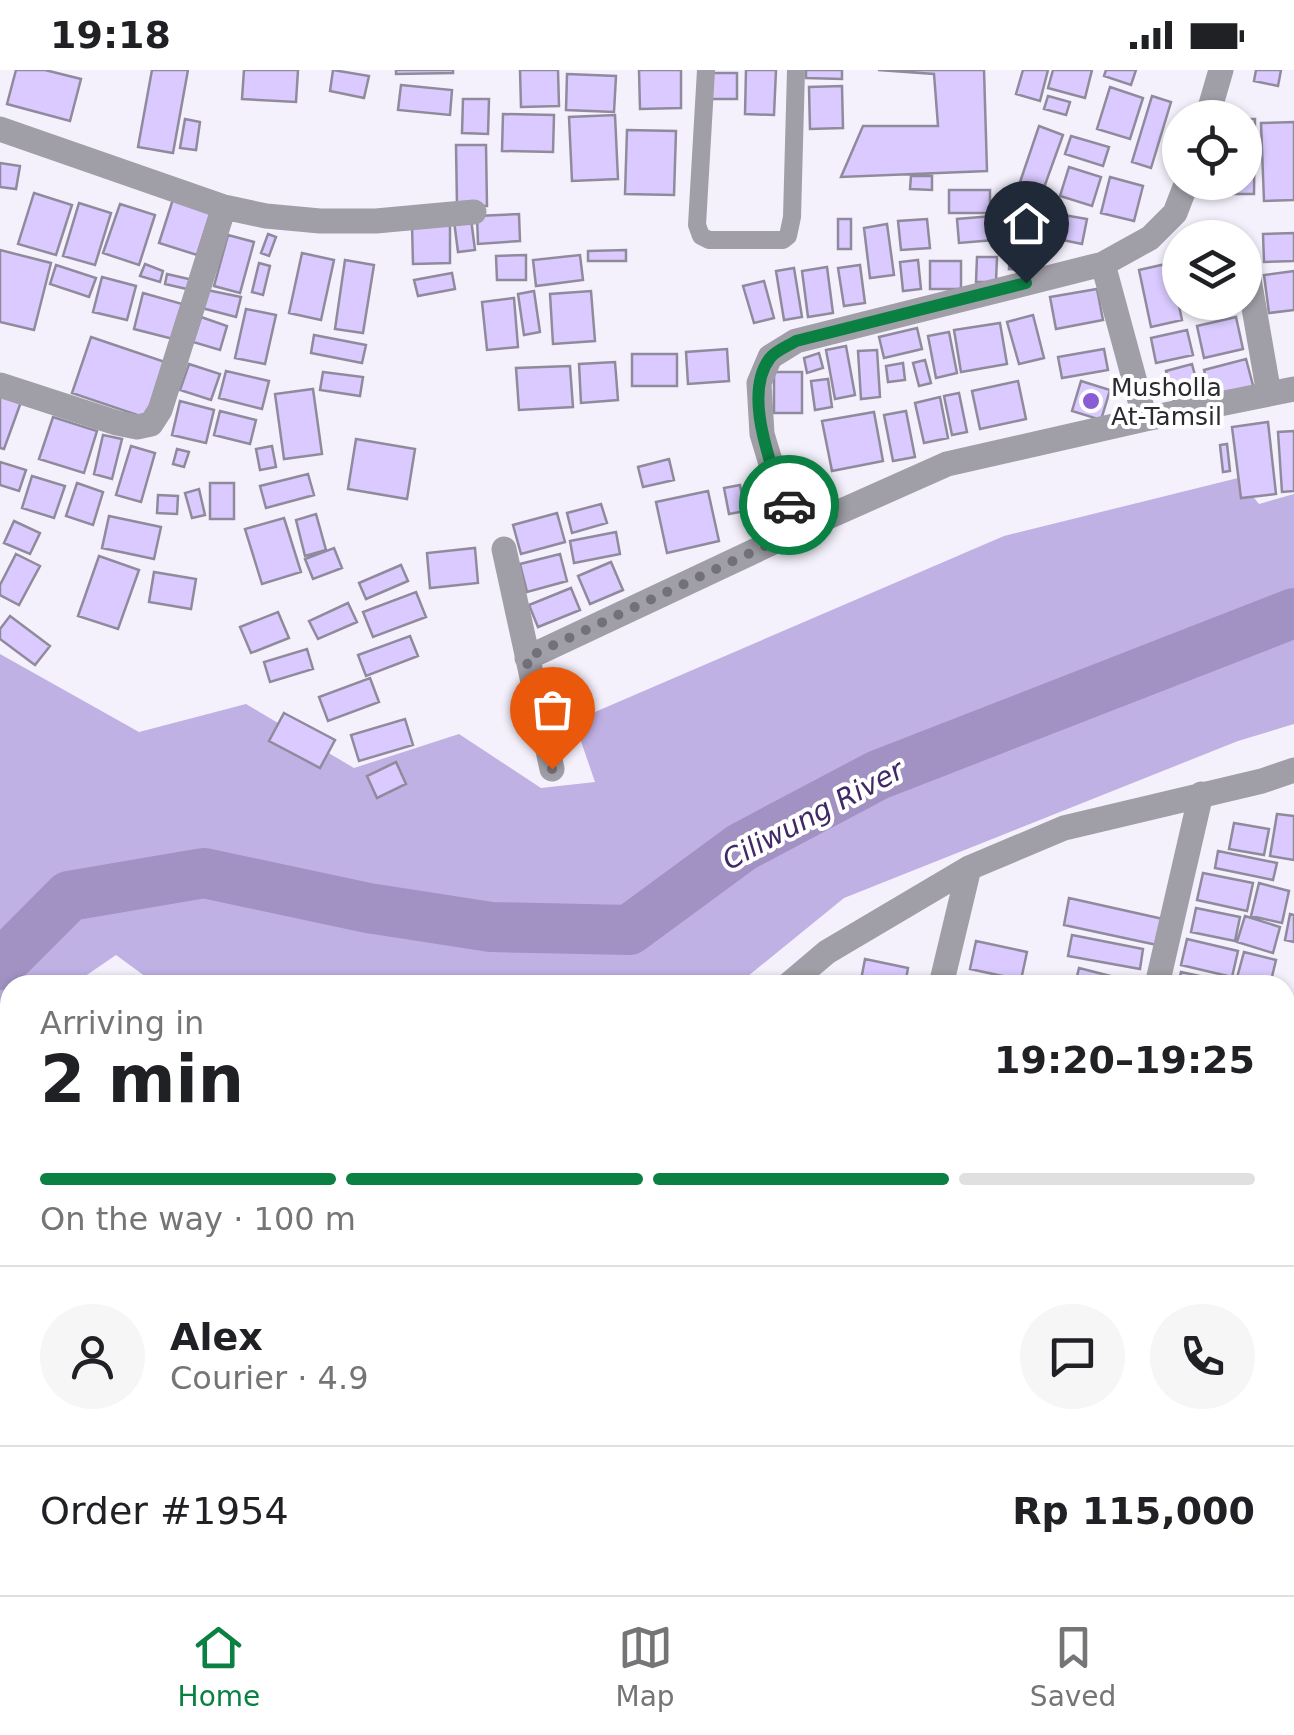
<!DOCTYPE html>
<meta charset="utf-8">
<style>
:root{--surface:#fff;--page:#f6f6f6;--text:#202124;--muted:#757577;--line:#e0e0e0;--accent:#0b8043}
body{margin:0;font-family:"DejaVu Sans",sans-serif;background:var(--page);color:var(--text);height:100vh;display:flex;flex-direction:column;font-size:38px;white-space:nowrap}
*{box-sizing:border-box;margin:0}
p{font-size:32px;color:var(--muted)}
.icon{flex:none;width:55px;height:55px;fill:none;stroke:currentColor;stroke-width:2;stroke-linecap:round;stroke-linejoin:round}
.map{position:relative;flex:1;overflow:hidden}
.sheet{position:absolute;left:0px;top:905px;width:1295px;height:620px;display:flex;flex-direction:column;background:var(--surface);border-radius:30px 30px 0 0;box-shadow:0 2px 8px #0004}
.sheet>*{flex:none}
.tools{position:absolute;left:1162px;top:30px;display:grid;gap:20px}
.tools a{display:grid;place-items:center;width:100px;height:100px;border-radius:50%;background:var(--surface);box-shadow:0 2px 8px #0004;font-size:50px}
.pin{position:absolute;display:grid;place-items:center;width:85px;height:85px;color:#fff;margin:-102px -42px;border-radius:50% 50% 50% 0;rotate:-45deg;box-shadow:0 0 10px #0007}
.pin .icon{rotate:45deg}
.courier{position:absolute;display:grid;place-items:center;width:100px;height:100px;margin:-50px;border:8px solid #0b8043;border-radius:50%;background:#fff;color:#222;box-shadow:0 2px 12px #0007}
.overview em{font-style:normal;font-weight:600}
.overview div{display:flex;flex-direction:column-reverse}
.overview{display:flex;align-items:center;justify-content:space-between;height:170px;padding:0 40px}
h1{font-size:65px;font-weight:600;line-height:75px}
.bar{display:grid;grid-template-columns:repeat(4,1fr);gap:15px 10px;align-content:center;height:120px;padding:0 40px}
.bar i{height:12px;border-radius:8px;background:var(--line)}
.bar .on{background:var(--accent)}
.bar p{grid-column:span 4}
.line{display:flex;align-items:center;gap:25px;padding:0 40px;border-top:2px solid var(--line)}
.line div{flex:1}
.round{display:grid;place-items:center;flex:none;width:105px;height:105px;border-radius:52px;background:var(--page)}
.status{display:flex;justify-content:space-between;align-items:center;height:70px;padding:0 50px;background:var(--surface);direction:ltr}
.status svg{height:28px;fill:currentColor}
.tabs{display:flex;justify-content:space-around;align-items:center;height:140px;border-top:2px solid var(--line);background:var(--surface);font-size:28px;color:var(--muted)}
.tabs a{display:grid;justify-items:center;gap:5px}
.tabs .on{color:var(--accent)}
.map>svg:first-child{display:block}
.forest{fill:#c0b1e4}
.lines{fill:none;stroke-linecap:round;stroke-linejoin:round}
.river{stroke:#a192c3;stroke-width:50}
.building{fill:#dacaff;stroke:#908b9c;stroke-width:2.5}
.lane{stroke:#a09ea6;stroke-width:18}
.street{stroke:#a09ea6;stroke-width:25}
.done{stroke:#737079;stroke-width:10;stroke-dasharray:0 18}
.route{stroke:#0b8043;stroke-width:12}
.poi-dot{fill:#8a5cd5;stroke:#fff;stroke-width:4}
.labels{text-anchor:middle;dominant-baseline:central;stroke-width:8;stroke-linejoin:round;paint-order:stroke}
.poi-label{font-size:25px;fill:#2d2b32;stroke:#fff;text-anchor:start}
.water-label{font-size:28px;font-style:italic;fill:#402966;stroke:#fff}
</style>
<div class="status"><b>19:18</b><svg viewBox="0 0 49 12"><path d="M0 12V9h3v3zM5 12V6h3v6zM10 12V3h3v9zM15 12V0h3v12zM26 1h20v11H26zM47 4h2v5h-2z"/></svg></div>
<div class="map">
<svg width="1294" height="1525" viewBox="0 0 1294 1525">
<rect width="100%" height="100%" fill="#f4f1fc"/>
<path class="forest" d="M1238 408 1259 434 1294 424V654L1238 671 844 828 737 915H157L116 885 78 911V915H10V1198L0 1186V584L139 662 246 634 354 698 459 664 541 718 595 712 574 651 1004 466Z
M300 1515H553L559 1525H303Z"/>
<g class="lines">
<path class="river" d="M0 895 69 826 204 803 368 838 491 857 629 860 742 777 878 705 1294 543
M389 1515 394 1525"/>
</g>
<path class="building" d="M16 0H45L81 9 70 51 7 34Z
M152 0H188L173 83 138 77Z
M244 0H298L296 32 242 29Z
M333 0 369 6 364 28 330 21Z
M396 0H453V3L396 4Z
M520 0H558L559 36 521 37Z
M639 0H681V38L640 39Z
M746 0H776L774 45 745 44Z
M806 0H842V9L806 8Z
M878 0H984L987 101 841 107 863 56H938L934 4Z
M1023 0H1048L1040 31 1016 24Z
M1053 0H1092L1085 28 1048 18Z
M1106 0H1136L1131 15 1104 6Z
M1256 0H1281L1278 16 1254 11Z
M709 3H737V29H709Z
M567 4 616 6 614 42 566 40Z
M401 15 452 20 450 45 398 40Z
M842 16 843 58 810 59 809 17Z
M1110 17 1143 28 1130 69 1097 59Z
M1048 26 1070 32 1066 45 1044 39Z
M1152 26 1171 32 1151 98 1132 92Z
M463 29H489L488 64 462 63Z
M503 44 554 45 553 82 502 81Z
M615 45 618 109 572 111 569 47Z
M185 49 200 52 196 80 180 78Z
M1245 49H1255L1254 124H1215V112H1245Z
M1294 52V130L1264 131 1261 53Z
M1039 56 1063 65 1041 126 1018 118Z
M627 60 676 61 674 125 625 124Z
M1071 66 1109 77 1103 96 1065 84Z
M456 75H486L487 136H457Z
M0 93 20 96 16 119 0 117Z
M1069 97 1101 107 1092 136 1060 126Z
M911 106H932V120L910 119Z
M1110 107 1143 116 1134 151 1101 143Z
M949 120H990V143H949Z
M34 123 72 135 56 185 18 174Z
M174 126 212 138 197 185 159 173Z
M79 133 111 143 95 195 63 186Z
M120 134 155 145 139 195 103 183Z
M1010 136 1037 138 1035 155 1009 153Z
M1052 143 1087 149 1082 174 1048 167Z
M519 144 520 171 478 174 477 146Z
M992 146 994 170 959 173 957 149Z
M471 149 475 180 458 182 454 151Z
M838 149H851V179H838Z
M927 149 930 178 901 180 898 151Z
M450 154V193L413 194 412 155Z
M887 154 894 205 870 208 864 158Z
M1011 161 1041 164 1038 201 1009 199Z
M1294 163V191L1264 192 1263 164Z
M268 164 276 167 269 186 261 183Z
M228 165 254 172 240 223 214 216Z
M0 180 51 193 34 260 0 252Z
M626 180V191H588V181Z
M302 183 334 190 321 250 289 243Z
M526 185V210H497L496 186Z
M580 185 583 210 536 216 533 190Z
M977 187H997L996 212H976Z
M345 190 374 195 363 263 335 259Z
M918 190 921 219 903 221 900 192Z
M930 191H961V219H930Z
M259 193 270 196 263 225 252 222Z
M1170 193 1182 250 1151 257 1139 200Z
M145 194 163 201 160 212 140 206Z
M56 195 96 208 89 227 50 214Z
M860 195 865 233 844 236 838 198Z
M827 197 833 243 808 247 802 201Z
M794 198 802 247 784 250 776 201Z
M1294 201V240L1269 243 1264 205Z
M452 203 455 219 418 226 414 210Z
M167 204 193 210 191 220 165 214Z
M102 207 136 216 127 250 93 242Z
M764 211 774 248 754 253 743 216Z
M1097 219 1103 250 1056 259 1050 227Z
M207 220 241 227 236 247 202 238Z
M534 221 540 262 524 265 518 224Z
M591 221 595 271 553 274 550 224Z
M143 223 186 235 177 270 134 259Z
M514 228 518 277 487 280 482 232Z
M246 239 276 245 265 294 235 288Z
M1033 245 1044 288 1019 294 1007 252Z
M201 247 227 256 220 280 193 272Z
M1236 247 1243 279 1204 288 1197 256Z
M1000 253 1007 294 961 302 954 260Z
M917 258 922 279 884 288 879 267Z
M1187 260 1193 285 1156 293 1151 268Z
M949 262 957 303 936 308 928 266Z
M314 265 366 275 362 293 311 283Z
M91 267 165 292 146 348 72 323Z
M846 276 855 325 835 329 826 280Z
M727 279 729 311 688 314 686 282Z
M1104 279 1108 300 1062 308 1058 287Z
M877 280 880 327 861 329 858 281Z
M819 283 823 298 807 303 804 288Z
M632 284H677V316H632Z
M1246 289 1254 319 1212 330 1204 300Z
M925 290 931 313 919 316 913 293Z
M615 292 618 330 581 333 579 294Z
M903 293 905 310 888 312 886 296Z
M189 294 220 304 211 330 180 320Z
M1192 294 1202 332 1176 339 1166 301Z
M570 296 573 337 519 340 516 298Z
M226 301 269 311 262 339 219 328Z
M323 302 363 307 360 326 320 320Z
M774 302H802V343H774Z
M828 309 832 337 815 340 811 311Z
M1018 311 1026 349 980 359 972 321Z
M1081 311 1110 320 1101 350 1072 341Z
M313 319 322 384 284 389 275 324Z
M959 323 967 362 952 365 944 326Z
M0 325 21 332 4 379 0 378Z
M940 327 948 368 924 373 915 333Z
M180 331 214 340 206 373 172 365Z
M220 341 256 350 250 374 214 365Z
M906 341 915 387 893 391 884 345Z
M874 342 883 391 832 401 822 351Z
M53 347 97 361 84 403 39 389Z
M1268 352 1276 424 1241 428 1232 357Z
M1294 361V421L1282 422 1278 362Z
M103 365 122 369 112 409 94 404Z
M356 369 415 379 407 429 348 419Z
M1227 374 1230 401 1223 402 1220 375Z
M131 376 155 383 141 432 116 425Z
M272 376 276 397 260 400 256 379Z
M177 379 189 382 184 397 173 394Z
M669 389 674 410 643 417 638 397Z
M0 392 26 400 19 421 0 415Z
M308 404 314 425 266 438 260 416Z
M32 406 65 416 54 448 22 438Z
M77 413 103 422 93 455 66 446Z
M210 413H234V449H210Z
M740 415 745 441 729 444 724 418Z
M199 419 205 445 192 448 185 423Z
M708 421 719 471 667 483 656 432Z
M158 425 178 426 177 444 157 443Z
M601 434 607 453 572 463 567 443Z
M557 443 565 472 521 484 513 455Z
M316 444 326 480 305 486 296 450Z
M109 446 161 457 154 489 102 478Z
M284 448 301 502 262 514 245 459Z
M14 451 40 463 30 484 4 473Z
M616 462 620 484 574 493 570 471Z
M334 478 342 498 313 509 305 489Z
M475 478 478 513 430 518 427 483Z
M16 484 40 496 19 535 0 525V515Z
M560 484 567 511 527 522 520 494Z
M99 486 139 500 118 559 78 546Z
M611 492 623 520 590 534 578 506Z
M401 495 408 511 366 529 359 513Z
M154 502 196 509 191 539 149 532Z
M571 518 580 540 538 557 529 535Z
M416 522 426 547 373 567 363 542Z
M348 533 357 552 318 569 309 551Z
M278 542 289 568 251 583 240 557Z
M10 546 50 576 35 595 0 569V559Z
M410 566 418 586 366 606 358 585Z
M307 579 313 599 270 612 264 592Z
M370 608 379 632 328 651 319 627Z
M284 643 335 670 320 698 269 671Z
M405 649 413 675 359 691 351 665Z
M396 692 406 714 377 728 367 706Z
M1277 744 1294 746V790L1270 786Z
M1234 753 1269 759 1264 785 1229 779Z
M1218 781 1277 793 1273 810 1215 798Z
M1203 803 1253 813 1247 841 1197 830Z
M1259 813 1289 821 1282 853 1251 846Z
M1069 828 1163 849 1157 875 1064 855Z
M1196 838 1240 847 1235 871 1191 862Z
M1290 844 1294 845V872L1285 870Z
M1245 846 1280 857 1273 883 1237 872Z
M1072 865 1143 879 1140 899 1068 886Z
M1187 869 1238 881 1232 907 1181 895Z
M976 871 1027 882 1021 910 970 899Z
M1244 882 1276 890 1270 915H1235Z
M865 889 908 898 905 915H860Z
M1079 898 1126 910 1125 915H1075Z
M1181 902 1228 912V915H1178Z
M973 907 1014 915H972Z
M1286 983 1294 985V1020L1285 1018Z
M1285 1020 1294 1022V1056L1285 1054Z
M1285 1064 1294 1066V1095L1285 1093Z
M1285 1104 1294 1106V1138L1285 1136Z
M1285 1148 1294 1151V1193L1285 1190Z
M1285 1195 1294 1198 1287 1231H1285Z
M1285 1238 1294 1241 1287 1270H1285Z
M1285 1275 1293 1276 1286 1311H1285Z
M10 1408V1440L0 1433V1422Z
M0 1440 10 1448V1466L6 1472 0 1467Z
M4 1504 10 1506V1515H29L26 1525H0V1512Z
M77 1515H93L99 1525H62Z
M95 1515H140L141 1517 131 1525H103Z
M144 1515H163L170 1524 151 1525Z
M568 1515H608L593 1525H574Z
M615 1515H644L649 1525H596Z
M651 1515H701L683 1525H657Z
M783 1515H809L824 1525H790L781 1519Z
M920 1515H981L974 1525H933Z
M1061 1515H1107L1110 1517 1105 1525H1076Z"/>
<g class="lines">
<path class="lane" d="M706 0 697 155 701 166 709 170H783L788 166 792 147 796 0"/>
<path class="street" d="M1207 48 1221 0
M0 59 224 137 266 146 320 151H376L474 142
M1246 192 1269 324
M1103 194 1145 349
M0 315 117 353 137 357 151 354 160 340 224 137
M810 455 781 427 762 364 759 313 770 287 796 271 1103 194 1150 168 1175 143 1187 112
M504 479 552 699
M527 588 810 455 947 394 1145 349 1294 319
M788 915 827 882 969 798 1064 758 1262 711 1294 700
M941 915 969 798
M1157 915 1201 724
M1285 1394 1294 1352
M1285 1441 1294 1443
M0 1475 10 1484
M1285 1496 1294 1479
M33 1515 41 1525
M547 1515 552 1525
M884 1515 900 1525
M732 1525 739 1515
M986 1525 993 1515
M1236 1525 1242 1515
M1267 1525 1273 1515"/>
</g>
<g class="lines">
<path class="done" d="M552 699 526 588 810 455 789 435"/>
<path class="route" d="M789 435 781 427C770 390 743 323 770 288 775 281 788 276 796 271L1026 213"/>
</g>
<circle class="poi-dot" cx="1091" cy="331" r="10"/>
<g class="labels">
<g class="poi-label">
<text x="1111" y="317">Musholla<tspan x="1111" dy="29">At-Tamsil</tspan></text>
</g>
<g class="water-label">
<text transform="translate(813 745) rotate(-28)">Ciliwung River</text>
</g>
</g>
</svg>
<div class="tools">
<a><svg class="icon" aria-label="locate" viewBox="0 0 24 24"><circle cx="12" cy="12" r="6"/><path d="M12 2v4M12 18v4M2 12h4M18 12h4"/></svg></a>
<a><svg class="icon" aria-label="layers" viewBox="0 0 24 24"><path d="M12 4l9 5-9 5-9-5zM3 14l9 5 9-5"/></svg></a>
</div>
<div class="pin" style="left:552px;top:699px;background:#ea580c"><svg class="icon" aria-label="bag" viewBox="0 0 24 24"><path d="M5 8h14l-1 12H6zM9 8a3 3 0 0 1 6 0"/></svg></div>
<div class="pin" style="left:1026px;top:213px;background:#1f2937"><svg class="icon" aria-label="home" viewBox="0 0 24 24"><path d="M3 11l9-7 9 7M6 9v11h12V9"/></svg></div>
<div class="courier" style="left:789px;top:435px"><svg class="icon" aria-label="car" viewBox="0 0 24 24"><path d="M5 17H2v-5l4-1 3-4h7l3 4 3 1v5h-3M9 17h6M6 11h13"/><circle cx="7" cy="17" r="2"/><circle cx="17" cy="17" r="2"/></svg></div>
<section class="sheet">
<div class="overview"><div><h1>2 min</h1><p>Arriving in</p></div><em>19:20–19:25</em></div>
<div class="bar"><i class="on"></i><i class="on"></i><i class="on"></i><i></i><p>On the way · 100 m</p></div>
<div class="line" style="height:180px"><a class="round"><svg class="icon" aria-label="person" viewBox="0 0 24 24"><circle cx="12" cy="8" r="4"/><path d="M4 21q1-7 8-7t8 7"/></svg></a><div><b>Alex</b><p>Courier · 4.9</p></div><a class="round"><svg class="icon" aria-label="chat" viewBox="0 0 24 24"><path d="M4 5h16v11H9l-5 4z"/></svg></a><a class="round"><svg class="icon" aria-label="phone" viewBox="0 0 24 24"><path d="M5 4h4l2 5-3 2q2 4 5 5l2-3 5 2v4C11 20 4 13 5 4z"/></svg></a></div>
<div class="line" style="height:130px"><div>Order #1954</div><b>Rp 115,000</b></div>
</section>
</div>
<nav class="tabs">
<a class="on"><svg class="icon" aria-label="home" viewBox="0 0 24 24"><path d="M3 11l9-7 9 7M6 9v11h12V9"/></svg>Home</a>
<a><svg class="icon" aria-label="map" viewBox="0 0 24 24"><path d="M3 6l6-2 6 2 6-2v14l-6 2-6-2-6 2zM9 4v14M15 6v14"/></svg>Map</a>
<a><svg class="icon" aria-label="saved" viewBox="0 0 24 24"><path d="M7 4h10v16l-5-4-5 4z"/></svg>Saved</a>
</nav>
